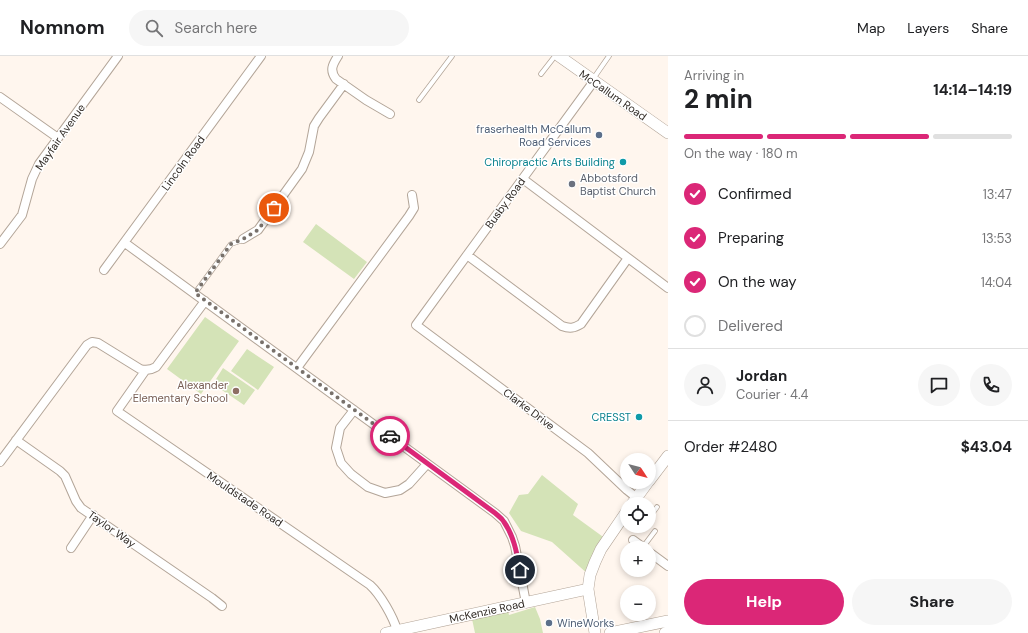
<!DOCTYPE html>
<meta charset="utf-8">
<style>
:root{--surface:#fff;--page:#f6f6f6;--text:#202124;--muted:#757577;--line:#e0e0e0;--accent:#db2777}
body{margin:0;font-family:"DM Sans",sans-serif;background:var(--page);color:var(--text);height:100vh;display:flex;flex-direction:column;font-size:15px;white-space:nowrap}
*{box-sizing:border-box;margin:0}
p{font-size:13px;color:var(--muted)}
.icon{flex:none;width:22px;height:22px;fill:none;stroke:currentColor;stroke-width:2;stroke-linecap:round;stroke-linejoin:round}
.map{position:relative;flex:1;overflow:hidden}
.side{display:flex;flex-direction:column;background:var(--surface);width:360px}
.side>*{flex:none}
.needle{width:26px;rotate:126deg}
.controls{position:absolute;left:620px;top:397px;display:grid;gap:8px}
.controls a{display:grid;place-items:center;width:36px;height:36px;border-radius:50%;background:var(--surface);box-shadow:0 2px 6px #0003;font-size:20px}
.pin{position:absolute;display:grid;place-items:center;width:34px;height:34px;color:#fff;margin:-17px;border:2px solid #fff;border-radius:50%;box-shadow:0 1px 4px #0007}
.courier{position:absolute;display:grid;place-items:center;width:40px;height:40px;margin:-20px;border:3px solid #db2777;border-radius:50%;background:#fff;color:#222;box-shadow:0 1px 5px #0007}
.overview em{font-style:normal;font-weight:700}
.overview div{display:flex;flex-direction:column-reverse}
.overview{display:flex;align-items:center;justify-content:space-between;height:68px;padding:0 16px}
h1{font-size:26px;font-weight:700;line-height:30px}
.bar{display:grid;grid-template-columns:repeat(4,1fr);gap:6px 4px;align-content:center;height:48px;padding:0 16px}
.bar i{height:5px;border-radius:3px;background:var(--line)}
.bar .on{background:var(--accent)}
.bar p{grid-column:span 4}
.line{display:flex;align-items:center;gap:10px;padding:0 16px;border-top:1px solid var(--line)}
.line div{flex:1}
.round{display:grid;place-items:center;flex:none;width:42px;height:42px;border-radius:21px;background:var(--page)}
ol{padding:0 16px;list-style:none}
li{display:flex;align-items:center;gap:12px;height:44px}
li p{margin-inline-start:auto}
li .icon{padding:4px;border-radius:50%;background:var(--accent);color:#fff;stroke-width:4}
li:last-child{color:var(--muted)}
li i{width:22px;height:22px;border:2px solid var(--line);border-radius:50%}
.primary-button{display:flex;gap:8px;margin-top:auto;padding:8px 16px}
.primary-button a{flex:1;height:46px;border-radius:24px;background:var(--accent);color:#fff;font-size:16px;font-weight:700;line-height:46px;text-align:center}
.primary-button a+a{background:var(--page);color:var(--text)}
header{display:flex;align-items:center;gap:24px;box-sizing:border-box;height:56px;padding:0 20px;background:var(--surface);border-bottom:1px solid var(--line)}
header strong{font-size:19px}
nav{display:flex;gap:22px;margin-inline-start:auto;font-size:14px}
.search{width:280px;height:36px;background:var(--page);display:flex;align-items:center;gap:10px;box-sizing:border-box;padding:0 14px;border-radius:22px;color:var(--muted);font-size:15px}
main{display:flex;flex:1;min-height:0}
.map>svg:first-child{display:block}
.green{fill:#d4e3b7}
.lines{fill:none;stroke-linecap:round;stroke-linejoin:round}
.lane-casing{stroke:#b3a598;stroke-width:5.5}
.street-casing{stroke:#b3a598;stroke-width:10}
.secondary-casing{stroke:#b3a598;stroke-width:12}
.lane{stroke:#fff;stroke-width:4}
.street{stroke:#fff;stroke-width:8}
.secondary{stroke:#fff;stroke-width:11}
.done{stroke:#78716b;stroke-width:4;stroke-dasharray:0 7.2}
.route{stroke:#db2777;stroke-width:5}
.service-dot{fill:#5c6f8a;stroke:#fff;stroke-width:1.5}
.culture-dot{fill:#0f9aa8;stroke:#fff;stroke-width:1.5}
.worship-dot{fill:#6b7280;stroke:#fff;stroke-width:1.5}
.education-dot{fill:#8d6e63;stroke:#fff;stroke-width:1.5}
.labels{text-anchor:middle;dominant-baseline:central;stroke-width:3;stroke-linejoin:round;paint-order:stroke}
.street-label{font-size:11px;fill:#302a25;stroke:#fff}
.service-label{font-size:11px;fill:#4e5e75;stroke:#fff;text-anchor:end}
.culture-label{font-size:11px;fill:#0d838f;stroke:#fff;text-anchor:end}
.worship-label{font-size:11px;fill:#5b616d;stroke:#fff;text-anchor:start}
.education-label{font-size:11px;fill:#785e54;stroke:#fff;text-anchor:end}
</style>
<header>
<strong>Nomnom</strong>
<div class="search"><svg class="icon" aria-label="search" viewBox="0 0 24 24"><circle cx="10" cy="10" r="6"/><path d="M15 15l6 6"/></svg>Search here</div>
<nav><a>Map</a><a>Layers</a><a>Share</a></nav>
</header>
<main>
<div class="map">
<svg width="668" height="577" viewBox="0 0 668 577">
<rect width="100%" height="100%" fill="#fff6ee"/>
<path class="green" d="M316 168 367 206 354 223 303 186Z
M205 261 239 285 201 338 167 313Z
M247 293 274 311 258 334 231 315Z
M223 312 255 334 244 349 213 328Z
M542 419 578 448 573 459 606 483 589 519 552 486 521 475 509 457 519 439 528 438Z
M535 551 540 563 543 577H475L472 563 508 555 509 559Z"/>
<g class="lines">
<g class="lane-casing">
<path id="lane" d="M541 18 555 0
M593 23 609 0
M419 44 452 0
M195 237 231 188 243 184
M649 462 657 451
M643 491 655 475"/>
</g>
<g class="street-casing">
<path id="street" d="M338 0C333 8 329 14 336 23L366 44 390 58
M594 25 416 269 588 397 627 434 637 442
M0 41 58 82
M523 123 668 232
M243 183 258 174 302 113 309 96 314 70 319 62 344 28
M125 187 495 457 504 465 512 481 515 490 526 547
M0 188 22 159 32 123 39 108 118 0
M467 199 562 270C570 273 574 272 581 268L628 202
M104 214 261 0
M297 312 409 160 414 152 412 139
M145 315 117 355 370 529C381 539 393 561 397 574
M354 354 340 372 336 392 341 407 351 418 368 431 385 437 400 434 409 428 427 408
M16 384 60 415 65 420 76 445 81 452 212 542 222 550
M0 406 87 289 92 286 98 287 140 313C147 315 151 314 156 311L205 245
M633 484 644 492
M71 492 93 459
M649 496 668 510"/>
</g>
<g class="secondary-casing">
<path id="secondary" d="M559 0 668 77
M649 425 668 400
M632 448 648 426
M386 577 588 533
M595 577 588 533 590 519 595 506 601 493 627 455
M610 577 668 565
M665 577 668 576"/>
</g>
<use href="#lane" class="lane"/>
<use href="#street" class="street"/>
<use href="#secondary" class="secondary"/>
</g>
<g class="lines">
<path class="done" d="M274 152 258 174 243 183 231 188 195 237 390 380"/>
<path class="route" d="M390 380 495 457C498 460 502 462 504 466 514 480 517 498 520 514"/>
</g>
<g class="service-dot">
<circle cx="599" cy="79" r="4"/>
<circle cx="549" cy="567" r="4"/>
</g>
<g class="culture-dot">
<circle cx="623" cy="106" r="4"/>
<circle cx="639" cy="361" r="4"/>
</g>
<circle class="worship-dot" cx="572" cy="128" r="4"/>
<circle class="education-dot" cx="236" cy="335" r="4"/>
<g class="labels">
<g class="street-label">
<text transform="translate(613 39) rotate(35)">McCallum Road</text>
<text transform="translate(60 81) rotate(-55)">Mayfair Avenue</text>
<text transform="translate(183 107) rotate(-54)">Lincoln Road</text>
<text transform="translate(505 147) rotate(-54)">Busby Road</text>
<text transform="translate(529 353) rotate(37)">Clarke Drive</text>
<text transform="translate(245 443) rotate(34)">Mouldstade Road</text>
<text transform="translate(112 473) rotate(35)">Taylor Way</text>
<text transform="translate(487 555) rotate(-12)">McKenzie Road</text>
</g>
<g class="service-label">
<text x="591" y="73">fraserhealth McCallum<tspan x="591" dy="13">Road Services</tspan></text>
<text x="557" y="567" text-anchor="start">WineWorks</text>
</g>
<g class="culture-label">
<text x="615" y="106">Chiropractic Arts Building</text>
<text x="631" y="361">CRESST</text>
</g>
<g class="worship-label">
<text x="580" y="122">Abbotsford<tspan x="580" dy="13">Baptist Church</tspan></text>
</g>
<g class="education-label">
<text x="228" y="329">Alexander<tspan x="228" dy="13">Elementary School</tspan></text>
</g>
</g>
</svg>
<div class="controls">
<a><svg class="needle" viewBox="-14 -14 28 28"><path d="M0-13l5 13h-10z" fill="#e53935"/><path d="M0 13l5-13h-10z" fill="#757577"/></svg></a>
<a><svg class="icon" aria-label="locate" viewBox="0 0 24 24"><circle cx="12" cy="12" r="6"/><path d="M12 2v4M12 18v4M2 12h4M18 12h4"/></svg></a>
<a>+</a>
<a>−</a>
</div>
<div class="pin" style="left:274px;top:152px;background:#ea580c"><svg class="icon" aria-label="bag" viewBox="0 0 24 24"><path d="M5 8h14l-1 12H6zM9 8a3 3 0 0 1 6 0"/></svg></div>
<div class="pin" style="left:520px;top:514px;background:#1f2937"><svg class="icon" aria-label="home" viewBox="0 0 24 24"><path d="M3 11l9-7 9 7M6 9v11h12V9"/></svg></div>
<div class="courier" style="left:390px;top:380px"><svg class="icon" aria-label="car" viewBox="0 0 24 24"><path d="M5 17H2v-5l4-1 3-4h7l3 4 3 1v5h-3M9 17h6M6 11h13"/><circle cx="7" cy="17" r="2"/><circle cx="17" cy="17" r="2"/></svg></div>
</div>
<section class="side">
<div class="overview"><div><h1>2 min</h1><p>Arriving in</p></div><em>14:14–14:19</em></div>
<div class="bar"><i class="on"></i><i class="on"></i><i class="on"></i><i></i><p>On the way · 180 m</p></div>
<ol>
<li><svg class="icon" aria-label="check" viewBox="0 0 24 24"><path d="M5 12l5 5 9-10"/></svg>Confirmed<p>13:47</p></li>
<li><svg class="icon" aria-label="check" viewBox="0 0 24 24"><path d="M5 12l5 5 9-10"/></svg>Preparing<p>13:53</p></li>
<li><svg class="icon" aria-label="check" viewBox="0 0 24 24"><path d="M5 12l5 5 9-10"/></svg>On the way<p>14:04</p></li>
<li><i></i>Delivered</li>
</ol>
<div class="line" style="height:72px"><a class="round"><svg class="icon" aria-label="person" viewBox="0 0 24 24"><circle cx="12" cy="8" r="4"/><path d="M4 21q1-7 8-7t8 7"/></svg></a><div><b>Jordan</b><p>Courier · 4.4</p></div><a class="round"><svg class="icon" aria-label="chat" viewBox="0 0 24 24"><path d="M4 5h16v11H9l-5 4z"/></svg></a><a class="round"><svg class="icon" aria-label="phone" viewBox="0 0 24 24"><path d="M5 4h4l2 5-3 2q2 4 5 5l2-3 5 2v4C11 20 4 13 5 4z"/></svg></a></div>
<div class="line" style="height:52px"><div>Order #2480</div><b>$43.04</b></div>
<div class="primary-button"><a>Help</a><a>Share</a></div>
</section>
</main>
